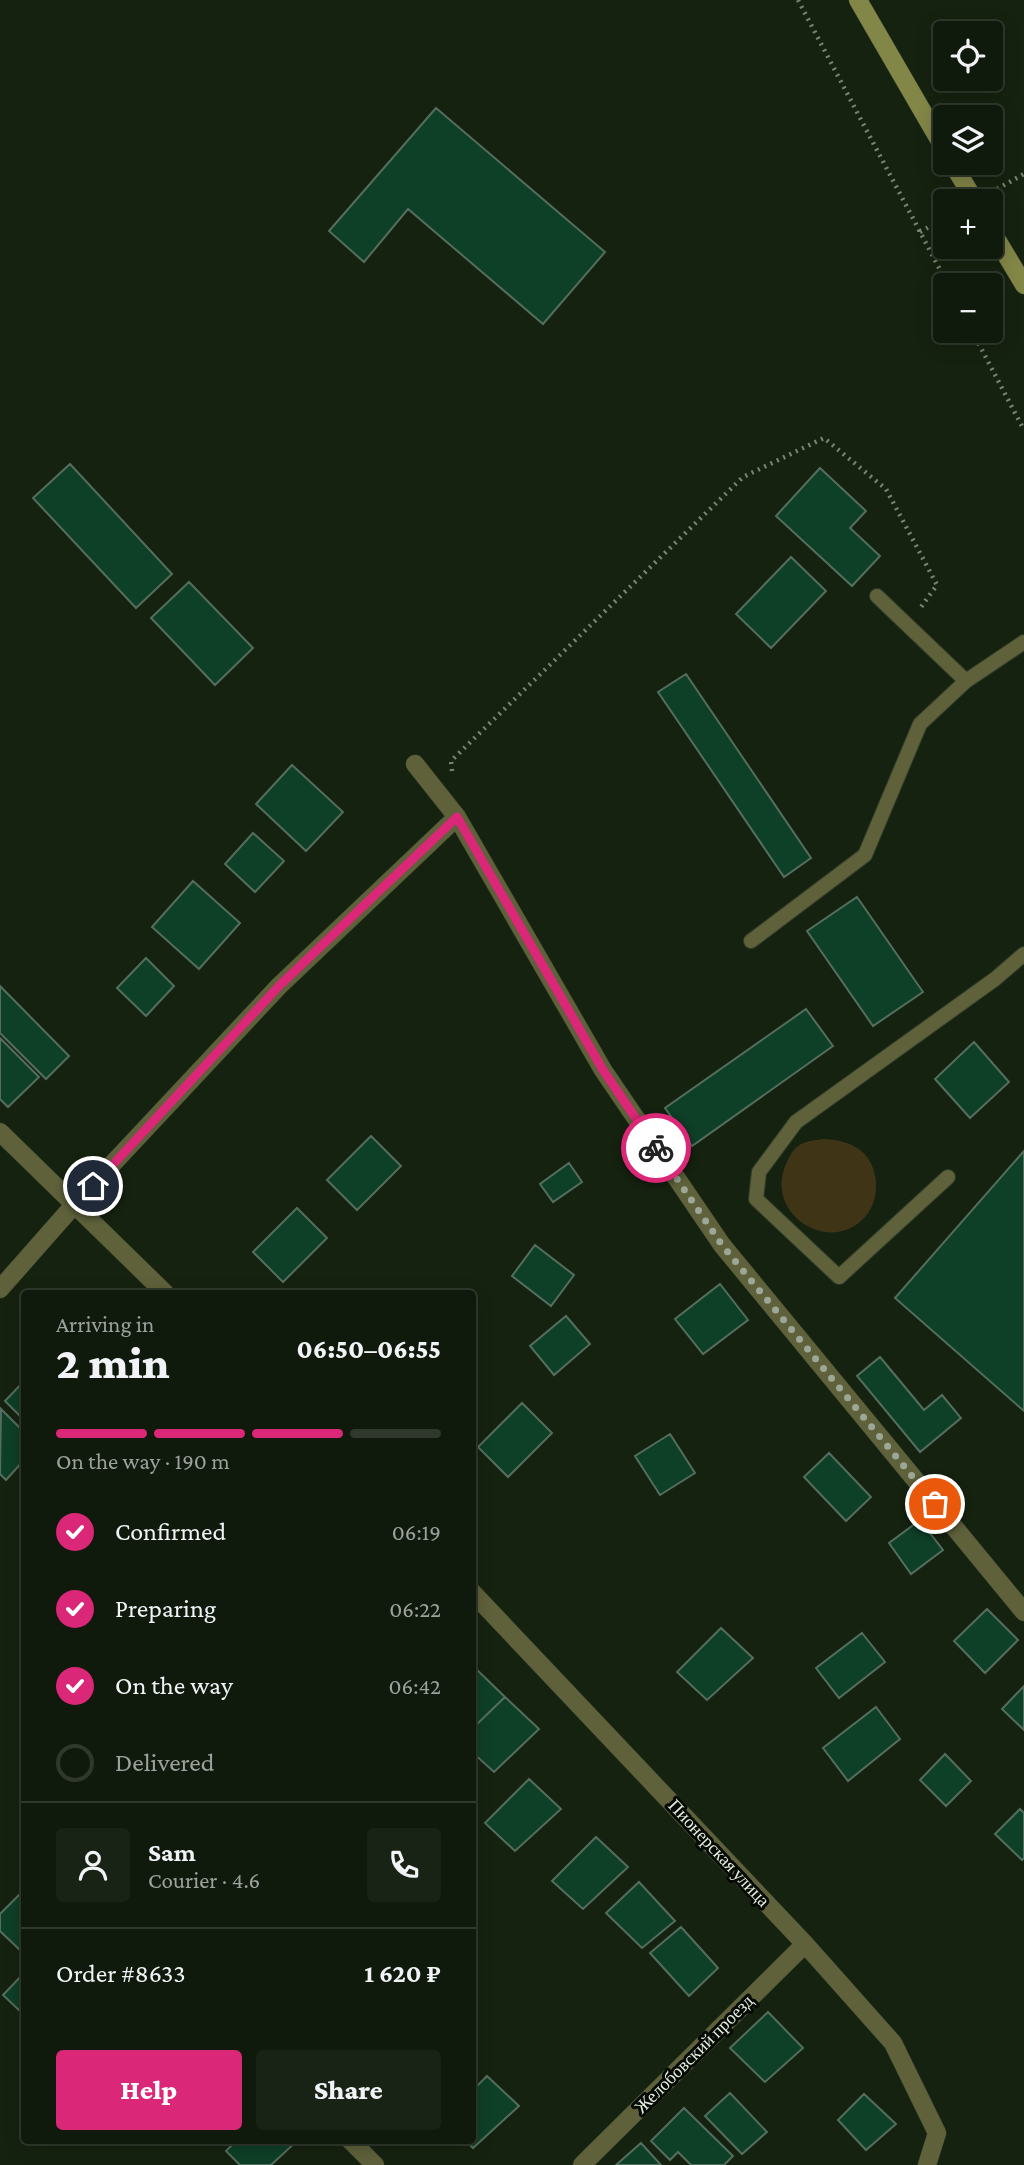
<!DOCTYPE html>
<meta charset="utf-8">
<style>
:root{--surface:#101a0c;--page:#192315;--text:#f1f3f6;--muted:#9ca19d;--line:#30382d;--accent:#db2777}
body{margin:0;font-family:"Crimson Pro",serif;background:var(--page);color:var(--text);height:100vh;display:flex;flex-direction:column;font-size:26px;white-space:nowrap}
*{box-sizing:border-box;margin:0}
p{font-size:23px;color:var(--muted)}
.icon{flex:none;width:38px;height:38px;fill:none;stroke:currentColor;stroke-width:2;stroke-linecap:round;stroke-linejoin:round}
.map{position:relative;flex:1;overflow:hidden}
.panel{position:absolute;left:21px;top:1290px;width:455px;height:854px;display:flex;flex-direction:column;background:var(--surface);border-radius:7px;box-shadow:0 4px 18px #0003,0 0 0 2px var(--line)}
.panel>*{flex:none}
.buttons{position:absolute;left:933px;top:21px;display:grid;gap:14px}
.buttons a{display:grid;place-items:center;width:70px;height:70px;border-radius:7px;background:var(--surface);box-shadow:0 4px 18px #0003,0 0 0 2px var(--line);font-size:35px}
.pin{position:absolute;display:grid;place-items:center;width:60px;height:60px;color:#fff;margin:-30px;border:4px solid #fff;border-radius:50%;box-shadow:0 2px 7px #0007}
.courier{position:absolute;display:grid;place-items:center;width:70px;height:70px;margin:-35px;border:5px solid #db2777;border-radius:50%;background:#fff;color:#222;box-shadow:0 2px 9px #0007}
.summary em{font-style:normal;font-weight:800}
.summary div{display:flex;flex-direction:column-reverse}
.summary{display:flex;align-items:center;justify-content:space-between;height:119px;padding:0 35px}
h1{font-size:46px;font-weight:800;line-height:52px}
.bar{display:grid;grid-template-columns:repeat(4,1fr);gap:10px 7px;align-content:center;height:84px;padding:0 35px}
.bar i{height:9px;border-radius:5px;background:var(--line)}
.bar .selected{background:var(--accent)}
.bar p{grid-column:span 4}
.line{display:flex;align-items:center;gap:18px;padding:0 35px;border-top:2px solid var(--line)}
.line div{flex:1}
.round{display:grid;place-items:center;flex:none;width:74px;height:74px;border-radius:7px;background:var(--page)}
ol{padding:0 35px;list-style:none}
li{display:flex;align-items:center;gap:21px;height:77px}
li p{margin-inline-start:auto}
li .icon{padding:7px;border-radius:50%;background:var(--accent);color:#fff;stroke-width:4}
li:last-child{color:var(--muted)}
li i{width:38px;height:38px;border:4px solid var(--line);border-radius:50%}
.primary-button{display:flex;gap:14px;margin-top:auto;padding:14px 35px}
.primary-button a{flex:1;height:80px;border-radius:7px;background:var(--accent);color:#fff;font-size:28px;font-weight:800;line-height:80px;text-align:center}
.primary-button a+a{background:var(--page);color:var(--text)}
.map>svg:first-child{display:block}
.green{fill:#403416}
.building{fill:#0e3f27;stroke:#546d5e;stroke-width:2}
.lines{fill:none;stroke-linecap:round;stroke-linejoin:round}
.lane-casing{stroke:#333f2d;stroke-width:16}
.street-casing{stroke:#333f2d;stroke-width:19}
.secondary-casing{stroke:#333f2d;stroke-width:19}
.path{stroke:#7a8474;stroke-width:4.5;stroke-dasharray:2 5;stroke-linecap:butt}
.lane{stroke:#5e613a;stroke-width:14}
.street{stroke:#5e613a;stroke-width:18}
.secondary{stroke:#828647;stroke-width:18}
.done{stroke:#9da798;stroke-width:7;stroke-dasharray:0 12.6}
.route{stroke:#db2777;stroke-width:9}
.labels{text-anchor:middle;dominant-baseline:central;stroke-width:6;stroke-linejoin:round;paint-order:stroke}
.street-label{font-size:18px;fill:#e6eee1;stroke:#060a04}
</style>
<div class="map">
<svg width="1024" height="2165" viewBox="0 0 1024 2165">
<rect width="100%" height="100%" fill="#162210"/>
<path class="green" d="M825 1139C838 1140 849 1142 860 1150 880 1165 881 1200 865 1217 829 1257 762 1212 787 1162 790 1154 796 1145 804 1143 810 1140 818 1140 825 1139Z"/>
<path class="building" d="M436 108 605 252 543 324 408 209 364 262 329 231Z
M70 464 172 574 136 608 33 498Z
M820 468 866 511 850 528 880 556 852 586 776 516Z
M791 557 826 591 771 648 736 614Z
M189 582 253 648 215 685 151 618Z
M686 674 811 858 784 877 658 692Z
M292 765 343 812 306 851 256 804Z
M253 833 284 861 255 892 225 864Z
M193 881 240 923 199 969 152 927Z
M857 897 923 992 873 1026 807 931Z
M146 958 174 986 146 1016 117 988Z
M0 986 69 1056 46 1079 0 1033Z
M806 1009 833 1046 692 1146 665 1108Z
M0 1038 39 1077 8 1107 0 1099Z
M974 1042 1009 1082 970 1118 935 1079Z
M371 1136 401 1166 357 1210 327 1180Z
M1024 1151V1411L895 1298Z
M569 1163 582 1182 553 1202 540 1184Z
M297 1208 327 1238 283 1282 253 1252Z
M535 1245 574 1275 551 1306 512 1276Z
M720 1284 748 1320 703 1354 675 1319Z
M566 1316 590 1344 554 1375 530 1346Z
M880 1357 924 1410 942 1395 961 1418 920 1452 857 1376Z
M24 1381V1420L5 1401Z
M522 1403 552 1433 508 1477 478 1447Z
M1 1409 24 1432V1460L6 1480 0 1474Z
M670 1434 695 1473 660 1495 635 1456Z
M829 1453 871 1497 846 1521 804 1477Z
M920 1520 943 1550 911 1574 889 1543Z
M987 1609 1018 1640 985 1673 954 1641Z
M721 1628 753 1658 707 1700 677 1672Z
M862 1633 885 1662 839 1698 816 1668Z
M472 1665 505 1697 472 1729Z
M1024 1686V1730L1002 1709Z
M505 1697 539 1729 494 1772 472 1752V1729Z
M876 1707 900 1739 848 1781 823 1748Z
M945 1754 971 1781 946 1806 920 1780Z
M529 1779 561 1809 515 1851 485 1823Z
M1020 1809 1024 1813V1858L1022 1860 995 1834Z
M596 1837 628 1867 583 1909 552 1881Z
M639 1882 675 1921 642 1948 606 1913Z
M24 1890V1948L21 1951 0 1931V1914Z
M681 1927 718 1968 689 1996 650 1953Z
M24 1973V2015L3 1995Z
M768 2012 803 2048 765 2082 730 2048Z
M487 2076 519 2106 473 2148 465 2140H472V2091Z
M730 2093 767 2132 742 2154 705 2116Z
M864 2094 896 2124 866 2150 838 2120Z
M684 2108 733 2156 724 2165H691L678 2152 670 2160 651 2141Z
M237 2140H298L271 2165H240L226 2151Z
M641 2143 661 2165H616Z"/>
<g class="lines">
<g class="lane-casing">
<path id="lane" d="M877 596 966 681
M751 941 865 855 920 724 966 681 1024 642
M948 1177 839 1277 756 1199 759 1172 796 1122 995 979 1024 954"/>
</g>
<g class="street-casing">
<path id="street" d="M415 764 457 817 603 1070 722 1245 1024 1612
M0 1132 165 1293
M0 1289 74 1205 279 986 457 817
M472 1592 805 1944 893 2043 937 2133 927 2165
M350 2140 375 2165
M582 2165 805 1944"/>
</g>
<g class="secondary-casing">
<path id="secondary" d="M858 0 945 150
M952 163 975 201
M990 228 1024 285"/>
</g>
<path class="path" d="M798 0 948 285
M997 189 1024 174
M920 232 945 218
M972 331 1024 430
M452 771 451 761 743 477 824 438 886 489 937 585 921 607"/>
<use href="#lane" class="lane"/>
<use href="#street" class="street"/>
<use href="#secondary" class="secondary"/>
</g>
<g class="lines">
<path class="done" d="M656 1148 722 1245 935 1504"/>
<path class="route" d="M93 1186 279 986 457 817 603 1070 656 1148"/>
</g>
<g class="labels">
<g class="street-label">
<text transform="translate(719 1853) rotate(47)">Пионерская улица</text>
<text transform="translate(694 2054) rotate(-45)">Желобовский проезд</text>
</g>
</g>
</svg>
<div class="buttons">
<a><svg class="icon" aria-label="locate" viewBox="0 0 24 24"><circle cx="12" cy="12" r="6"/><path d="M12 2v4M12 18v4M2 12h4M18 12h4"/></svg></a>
<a><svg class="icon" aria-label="layers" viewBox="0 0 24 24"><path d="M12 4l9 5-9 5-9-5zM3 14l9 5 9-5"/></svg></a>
<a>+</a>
<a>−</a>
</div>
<div class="pin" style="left:935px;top:1504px;background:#ea580c"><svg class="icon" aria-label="bag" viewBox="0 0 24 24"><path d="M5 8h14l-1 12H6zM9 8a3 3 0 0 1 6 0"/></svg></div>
<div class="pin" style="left:93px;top:1186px;background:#1f2937"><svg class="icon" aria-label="home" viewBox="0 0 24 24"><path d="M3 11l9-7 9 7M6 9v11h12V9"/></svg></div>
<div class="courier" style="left:656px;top:1148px"><svg class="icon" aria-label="bike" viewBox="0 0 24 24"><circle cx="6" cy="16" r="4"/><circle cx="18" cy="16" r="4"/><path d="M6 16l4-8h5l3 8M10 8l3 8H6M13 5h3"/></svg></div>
<section class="panel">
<div class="summary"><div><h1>2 min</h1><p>Arriving in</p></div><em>06:50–06:55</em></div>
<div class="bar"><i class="selected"></i><i class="selected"></i><i class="selected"></i><i></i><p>On the way · 190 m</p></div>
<ol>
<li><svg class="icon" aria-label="check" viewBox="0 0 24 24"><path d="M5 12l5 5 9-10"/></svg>Confirmed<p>06:19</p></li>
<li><svg class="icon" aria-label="check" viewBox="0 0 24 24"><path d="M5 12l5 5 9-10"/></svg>Preparing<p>06:22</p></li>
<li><svg class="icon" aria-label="check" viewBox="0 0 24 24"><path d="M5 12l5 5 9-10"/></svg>On the way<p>06:42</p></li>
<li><i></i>Delivered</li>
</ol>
<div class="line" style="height:126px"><a class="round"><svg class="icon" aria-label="person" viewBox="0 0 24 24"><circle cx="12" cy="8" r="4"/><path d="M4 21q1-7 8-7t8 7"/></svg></a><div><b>Sam</b><p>Courier · 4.6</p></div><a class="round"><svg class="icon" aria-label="phone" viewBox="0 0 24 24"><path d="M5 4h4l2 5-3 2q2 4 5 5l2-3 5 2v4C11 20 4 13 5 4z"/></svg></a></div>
<div class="line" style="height:91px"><div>Order #8633</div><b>1 620 ₽</b></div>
<div class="primary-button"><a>Help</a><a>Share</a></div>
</section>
</div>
